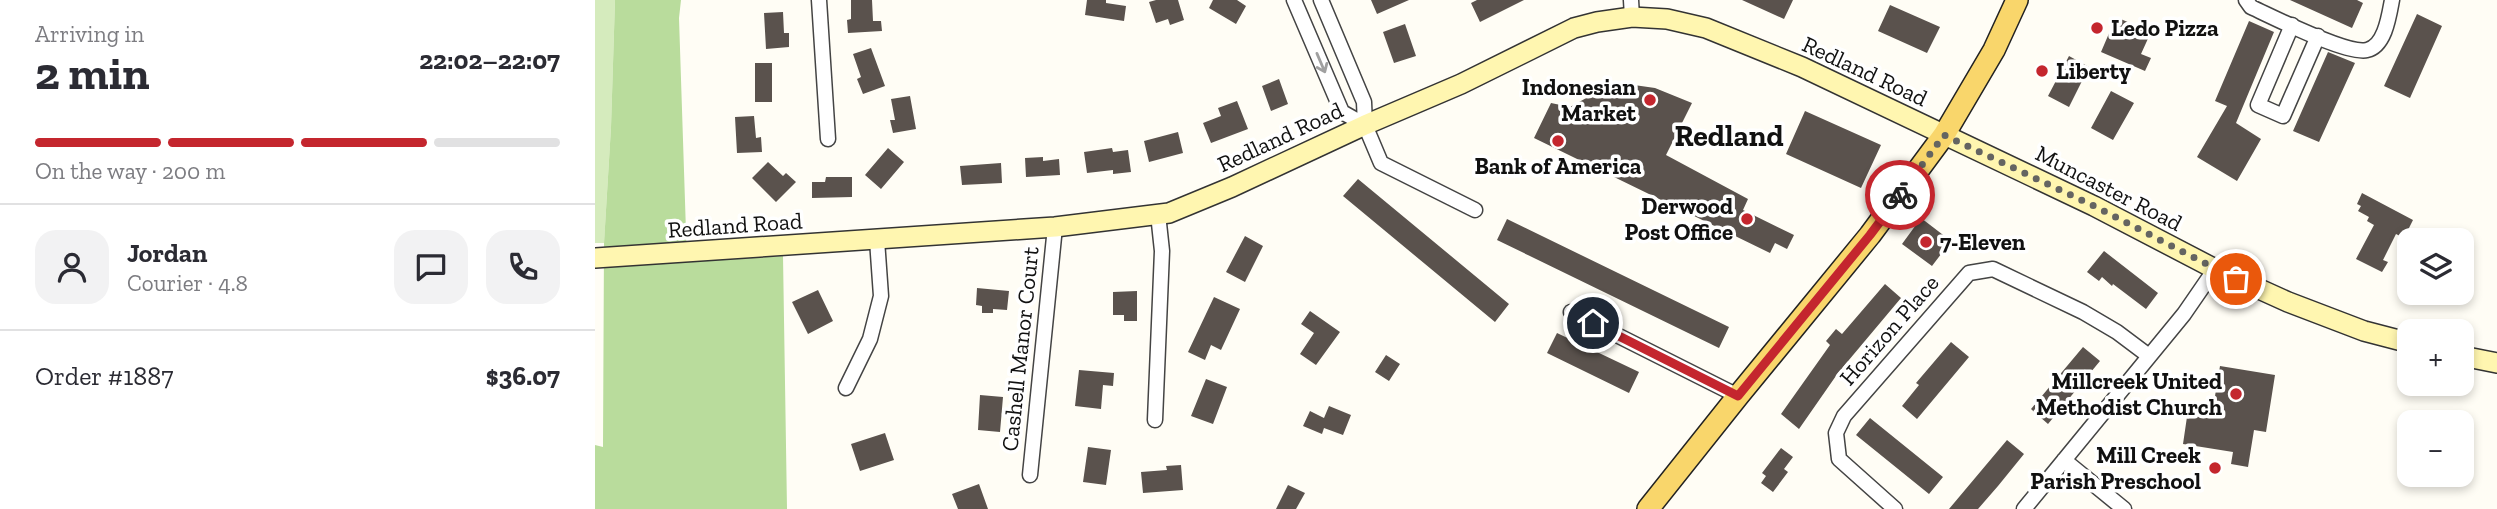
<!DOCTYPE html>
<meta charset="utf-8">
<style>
:root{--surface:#fff;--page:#f2f2f3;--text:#2b2b33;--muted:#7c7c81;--line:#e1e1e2;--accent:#c4262e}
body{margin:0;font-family:"Zilla Slab",serif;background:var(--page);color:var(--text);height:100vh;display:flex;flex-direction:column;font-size:26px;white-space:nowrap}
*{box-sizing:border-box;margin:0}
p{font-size:23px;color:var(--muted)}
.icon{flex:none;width:38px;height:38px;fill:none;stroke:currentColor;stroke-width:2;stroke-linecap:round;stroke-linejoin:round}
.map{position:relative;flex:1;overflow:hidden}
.side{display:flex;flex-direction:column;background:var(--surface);width:595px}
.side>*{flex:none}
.buttons{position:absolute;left:1802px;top:228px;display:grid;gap:14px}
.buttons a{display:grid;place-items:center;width:77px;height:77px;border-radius:14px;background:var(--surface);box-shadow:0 4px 10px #0003;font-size:35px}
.pin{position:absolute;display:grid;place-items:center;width:60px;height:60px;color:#fff;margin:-30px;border:4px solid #fff;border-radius:50%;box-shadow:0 2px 7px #0007}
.courier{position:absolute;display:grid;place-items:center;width:70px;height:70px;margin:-35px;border:5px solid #c4262e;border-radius:50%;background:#fff;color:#222;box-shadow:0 2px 9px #0007}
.headline em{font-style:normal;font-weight:800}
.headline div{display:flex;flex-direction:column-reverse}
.headline{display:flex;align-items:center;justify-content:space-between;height:119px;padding:0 35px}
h1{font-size:46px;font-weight:800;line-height:52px}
.bar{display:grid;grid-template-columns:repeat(4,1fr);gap:10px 7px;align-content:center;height:84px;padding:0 35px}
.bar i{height:9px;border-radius:5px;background:var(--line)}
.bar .current{background:var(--accent)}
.bar p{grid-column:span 4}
.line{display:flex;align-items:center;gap:18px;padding:0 35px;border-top:2px solid var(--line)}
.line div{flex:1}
.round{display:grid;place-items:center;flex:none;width:74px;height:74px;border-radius:21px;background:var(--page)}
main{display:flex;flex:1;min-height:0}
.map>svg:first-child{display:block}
.green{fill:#d5ebbd}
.forest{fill:#b9dc9c}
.building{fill:#5a524d}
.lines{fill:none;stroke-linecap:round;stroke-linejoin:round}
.street-casing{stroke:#444;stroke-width:17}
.secondary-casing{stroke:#333;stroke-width:22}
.primary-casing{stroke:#222;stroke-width:24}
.street{stroke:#fff;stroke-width:14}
.secondary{stroke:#fff6b0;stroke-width:19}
.primary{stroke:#f9d66b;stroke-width:21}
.oneway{stroke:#a0a0a0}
.done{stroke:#646461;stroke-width:7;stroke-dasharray:0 12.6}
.route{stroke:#c4262e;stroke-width:9}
.poi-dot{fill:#c4262e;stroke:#fff;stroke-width:2.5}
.labels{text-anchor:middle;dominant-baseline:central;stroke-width:7;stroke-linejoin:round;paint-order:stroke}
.poi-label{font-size:23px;font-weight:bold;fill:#111;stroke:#fff;text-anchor:end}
.street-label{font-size:23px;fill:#111;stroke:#fff}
.district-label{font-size:30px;font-weight:bold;fill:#111;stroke:#fff}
</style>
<main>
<section class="side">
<div class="headline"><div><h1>2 min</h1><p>Arriving in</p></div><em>22:02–22:07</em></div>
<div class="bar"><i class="current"></i><i class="current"></i><i class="current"></i><i></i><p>On the way · 200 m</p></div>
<div class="line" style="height:126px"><a class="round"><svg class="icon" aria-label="person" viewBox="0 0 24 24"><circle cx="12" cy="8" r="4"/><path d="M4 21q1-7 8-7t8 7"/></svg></a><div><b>Jordan</b><p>Courier · 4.8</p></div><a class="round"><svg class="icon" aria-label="chat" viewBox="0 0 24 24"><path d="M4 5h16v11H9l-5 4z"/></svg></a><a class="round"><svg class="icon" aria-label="phone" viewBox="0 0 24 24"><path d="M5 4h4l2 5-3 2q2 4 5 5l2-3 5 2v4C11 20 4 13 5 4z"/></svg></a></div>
<div class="line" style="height:91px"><div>Order #1887</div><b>$36.07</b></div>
</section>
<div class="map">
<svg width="1902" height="509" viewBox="0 0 1902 509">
<rect width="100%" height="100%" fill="#fffdf5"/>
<path class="green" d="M0 0H20L16 127 9 243H0Z"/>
<path class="forest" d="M20 0H86L84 18 92 262 188 256 192 509H0V445L8 447 9 243 16 127Z"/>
<path class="building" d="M256 0H277L278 21H286L287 31 253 33 252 20 256 19Z
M492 0H511V3L531 6 529 21 490 15Z
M561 0H583L589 20 575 25 573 19 561 23 554 2Z
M618 0H642L651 6 641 24 614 8Z
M776 0H814L782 14Z
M882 0H929L885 22 876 3Z
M1147 0H1198L1189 19Z
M1695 0H1762L1768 3 1757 28Z
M1295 5 1345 27 1332 53 1283 31Z
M188 12 189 33H194V47L171 49 169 13Z
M1822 14 1847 26 1815 98 1789 86Z
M1521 17 1556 32 1546 54 1556 58 1550 71 1506 52Z
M1654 21 1679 32 1641 123 1666 139 1642 181 1602 157 1632 106 1620 101Z
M810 24 821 56 799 63 788 32Z
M276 48 290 86 268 94 262 79 266 77 258 54Z
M1733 52 1760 63 1724 142 1698 131Z
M1474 56 1494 67 1474 107 1453 96Z
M160 63H177V102H160Z
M684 79 693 104 676 111 667 86Z
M1039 85 1060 88 1097 103 1071 155 1153 199 1148 210 1199 235 1192 249 1180 243 1175 253 939 138 956 103 975 107 1004 91Z
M1516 91 1539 103 1518 140 1496 128Z
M315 96 321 129 298 133 295 120H300L296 99Z
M642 101 653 129 616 143 608 123 626 116 623 108Z
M1210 111 1286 145 1266 188 1191 154Z
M159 116 161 138 166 137 167 152 142 153 140 117Z
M583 132 588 153 554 162 549 141Z
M293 148 309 162 286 189 270 175Z
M517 148 518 152 533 150 536 172 518 174V170L492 173 489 152Z
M448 157V161L464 159 465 175 431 177 430 158Z
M173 162 188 176 191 173 201 182 181 202 157 178Z
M406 163 407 183 367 185 365 166Z
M231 177H257V197L217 198V182H230Z
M763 179 914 304 900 322 748 196Z
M1767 193 1818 220 1809 238 1801 234 1788 260 1793 262 1787 272 1761 259 1779 225 1772 221 1774 217 1763 211 1766 206 1762 204Z
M1326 218 1356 241 1337 266 1307 244Z
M912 219 1134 327 1124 348 902 240Z
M650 236 668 246 650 282 631 272Z
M1509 251 1563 293 1551 309 1518 284 1517 286 1507 277 1504 281 1492 272Z
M1290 284 1306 298 1243 373 1204 429 1186 414 1235 345 1231 341 1241 329 1247 334Z
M382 288 414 291 412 310 398 309V313H387V306L381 305Z
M223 290 238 321 213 334 197 302Z
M542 291V321H529V315H518V292Z
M619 297 645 309 626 350 616 345 610 360 593 352Z
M715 311 745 332 721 365 705 354 719 333 706 324Z
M962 333 1044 372 1034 393 952 353Z
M1356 342 1374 357 1322 419 1307 406 1324 385 1321 383Z
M1488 347 1505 361 1453 424 1436 409Z
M791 355 805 364 794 381 780 372Z
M1625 366 1680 375 1671 432 1659 430 1653 467 1636 464 1638 452 1588 444 1593 410 1617 414Z
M484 370 519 373 518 386 508 385 506 409 480 406Z
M611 379 632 387 618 424 596 416Z
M385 395 408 397 405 432 383 430Z
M734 406 756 415 748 435 729 428 727 434 708 426 715 411 729 418Z
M1275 418 1348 477 1334 494 1261 435Z
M290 433 299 460 265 471 256 444Z
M1412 440 1429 454 1403 486 1383 509H1354Z
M493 447 516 450 511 485 488 482Z
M1186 448 1198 457 1189 469 1193 472 1178 492 1166 483 1171 476 1167 473Z
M586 465 588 490 548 493 546 472 572 470 571 466Z
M384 484 393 509H363L357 494Z
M693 485 710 493 701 509H681Z"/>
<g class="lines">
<g class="street-casing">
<path id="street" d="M224 0 233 139
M699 0 747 112 770 125
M726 0 769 102 770 125 786 163 880 210
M1036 0 1037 17
M1651 0 1656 7C1678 17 1752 55 1772 50 1790 46 1794 16 1797 0
M1697 25 1663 105 1688 116 1723 36
M976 312 1143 396
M251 388 275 339 286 296 282 240
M560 420 567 251 563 214
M1469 460 1529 509
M435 475 460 227
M1300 509 1244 459 1241 433 1249 416 1374 273 1398 269 1488 312 1522 332 1554 356
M1429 509 1589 314 1620 269"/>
</g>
<g class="secondary-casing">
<path id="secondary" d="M0 258 460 227 574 213 637 187 770 125 866 84 979 28 1002 22 1037 17 1072 19 1111 28 1207 67 1499 206 1620 269 1693 302 1769 331 1815 343
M1867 356 1902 363"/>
</g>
<g class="primary-casing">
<path id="primary" d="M1053 509 1143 396 1275 235 1349 135 1399 50 1422 0"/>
</g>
<use href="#street" class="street"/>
<use href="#secondary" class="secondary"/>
<use href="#primary" class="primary"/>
</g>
<defs><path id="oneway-shaft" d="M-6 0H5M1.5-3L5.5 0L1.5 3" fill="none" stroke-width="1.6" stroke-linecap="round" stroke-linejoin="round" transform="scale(1.75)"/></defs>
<use class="oneway" href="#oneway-shaft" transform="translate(726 63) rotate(67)"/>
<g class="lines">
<path class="done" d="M1305 195 1349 135 1499 206 1641 279"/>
<path class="route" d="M998 323 1143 396 1275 235 1305 195"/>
</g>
<g class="poi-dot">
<circle cx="1502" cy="28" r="7"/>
<circle cx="1447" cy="71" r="7"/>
<circle cx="1055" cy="100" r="7"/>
<circle cx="963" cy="141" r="7"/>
<circle cx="1152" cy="219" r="7"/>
<circle cx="1331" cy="242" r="7"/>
<circle cx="1641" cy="394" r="7"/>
<circle cx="1620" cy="468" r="7"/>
</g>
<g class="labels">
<g class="poi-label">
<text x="1516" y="28" text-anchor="start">Ledo Pizza</text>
<text x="1461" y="71" text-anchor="start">Liberty</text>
<text x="1041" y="87">Indonesian<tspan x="1041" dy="26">Market</tspan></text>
<text x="963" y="166" text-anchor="middle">Bank of America</text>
<text x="1138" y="206">Derwood<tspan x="1138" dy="26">Post Office</tspan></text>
<text x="1345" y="242" text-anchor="start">7-Eleven</text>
<text x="1627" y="381">Millcreek United<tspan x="1627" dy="26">Methodist Church</tspan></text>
<text x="1606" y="455">Mill Creek<tspan x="1606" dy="26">Parish Preschool</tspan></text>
</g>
<g class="street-label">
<text transform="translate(1270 71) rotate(25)">Redland Road</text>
<text transform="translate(685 137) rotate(-25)">Redland Road</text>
<text transform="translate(1514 188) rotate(27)">Muncaster Road</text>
<text transform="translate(140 225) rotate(-4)">Redland Road</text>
<text transform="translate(1294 330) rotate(-49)">Horizon Place</text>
<text transform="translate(425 349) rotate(-84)">Cashell Manor Court</text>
</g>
<g class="district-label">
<text x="1134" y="136">Redland</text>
</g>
</g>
</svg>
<div class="buttons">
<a><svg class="icon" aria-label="layers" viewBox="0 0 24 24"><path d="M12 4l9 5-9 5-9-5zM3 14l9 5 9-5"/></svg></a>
<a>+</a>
<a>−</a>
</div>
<div class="pin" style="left:1641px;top:279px;background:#ea580c"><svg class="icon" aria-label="bag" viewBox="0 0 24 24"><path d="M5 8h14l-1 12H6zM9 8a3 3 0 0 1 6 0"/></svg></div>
<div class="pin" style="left:998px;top:323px;background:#1f2937"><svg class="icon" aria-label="home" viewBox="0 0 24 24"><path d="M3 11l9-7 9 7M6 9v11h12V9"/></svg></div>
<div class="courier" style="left:1305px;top:195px"><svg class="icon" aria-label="bike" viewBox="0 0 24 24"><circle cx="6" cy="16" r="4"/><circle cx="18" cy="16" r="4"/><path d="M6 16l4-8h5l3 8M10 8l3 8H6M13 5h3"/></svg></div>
</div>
</main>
